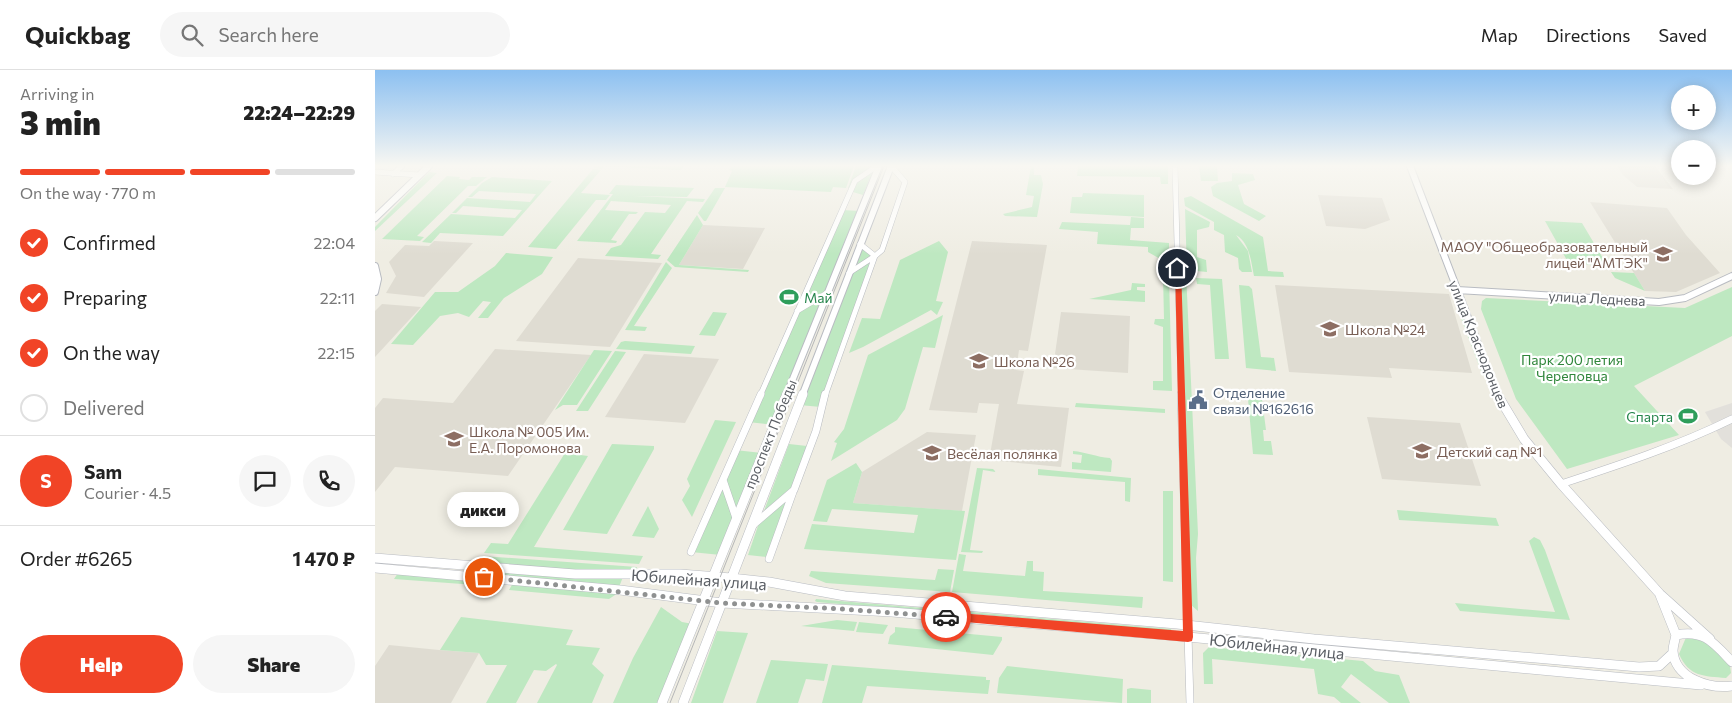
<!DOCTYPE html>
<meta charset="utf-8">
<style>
:root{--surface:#fff;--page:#f6f6f6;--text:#222;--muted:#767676;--line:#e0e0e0;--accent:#f14426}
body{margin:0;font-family:Commissioner,sans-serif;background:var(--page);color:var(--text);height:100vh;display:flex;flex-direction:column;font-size:19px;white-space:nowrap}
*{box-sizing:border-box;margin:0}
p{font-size:16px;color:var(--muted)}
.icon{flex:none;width:28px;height:28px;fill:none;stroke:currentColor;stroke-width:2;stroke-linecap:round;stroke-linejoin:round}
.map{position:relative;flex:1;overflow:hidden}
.panel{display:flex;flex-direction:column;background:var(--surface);width:375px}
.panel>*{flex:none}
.controls{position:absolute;left:1296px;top:15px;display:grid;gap:10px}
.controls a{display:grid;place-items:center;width:45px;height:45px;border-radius:50%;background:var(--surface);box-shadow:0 2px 12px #0003;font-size:25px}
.pin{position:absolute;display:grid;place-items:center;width:42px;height:42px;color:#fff;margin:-21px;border:2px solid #fff;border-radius:50%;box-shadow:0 1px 5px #0007}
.courier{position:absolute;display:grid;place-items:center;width:50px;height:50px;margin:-25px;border:4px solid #f14426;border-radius:50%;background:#fff;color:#222;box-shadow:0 1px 6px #0007}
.bubble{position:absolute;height:35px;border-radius:18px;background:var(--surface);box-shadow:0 2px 12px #0003;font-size:16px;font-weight:800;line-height:35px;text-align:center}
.summary em{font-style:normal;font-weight:800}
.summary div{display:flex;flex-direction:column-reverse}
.summary{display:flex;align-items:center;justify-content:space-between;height:85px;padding:0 20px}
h1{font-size:32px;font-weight:800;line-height:38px}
.bar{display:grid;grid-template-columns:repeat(4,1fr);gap:8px 5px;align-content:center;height:60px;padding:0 20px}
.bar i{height:6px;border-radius:4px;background:var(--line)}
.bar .active{background:var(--accent)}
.bar p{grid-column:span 4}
.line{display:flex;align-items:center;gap:12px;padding:0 20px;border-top:1px solid var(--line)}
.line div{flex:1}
.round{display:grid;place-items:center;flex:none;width:52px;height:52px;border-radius:26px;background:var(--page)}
ol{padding:0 20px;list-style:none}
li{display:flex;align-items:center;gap:15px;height:55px}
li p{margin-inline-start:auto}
li .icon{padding:5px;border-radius:50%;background:var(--accent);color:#fff;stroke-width:4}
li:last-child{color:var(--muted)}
li i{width:28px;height:28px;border:2px solid var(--line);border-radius:50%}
.primary-button{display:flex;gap:10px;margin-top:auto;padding:10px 20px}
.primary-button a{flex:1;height:58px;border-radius:30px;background:var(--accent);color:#fff;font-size:20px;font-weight:800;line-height:58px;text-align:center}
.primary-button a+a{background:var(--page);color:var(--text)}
header{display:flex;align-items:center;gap:30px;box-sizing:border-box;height:70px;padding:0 25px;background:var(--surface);border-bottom:1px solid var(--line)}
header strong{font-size:24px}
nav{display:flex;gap:28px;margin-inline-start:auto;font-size:18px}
.search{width:350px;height:45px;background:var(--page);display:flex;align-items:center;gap:12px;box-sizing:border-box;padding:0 18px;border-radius:28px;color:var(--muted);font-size:19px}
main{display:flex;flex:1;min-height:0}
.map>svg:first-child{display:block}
.industrial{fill:#e2e0db}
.education{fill:#dfdcd2}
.green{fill:#bee8c1}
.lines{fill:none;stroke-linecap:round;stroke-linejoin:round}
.street-far1-casing{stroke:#b8bbc0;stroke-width:6}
.street-casing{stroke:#b8bbc0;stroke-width:8}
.secondary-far1-casing{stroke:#b9bcc2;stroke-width:8}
.secondary-casing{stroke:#b9bcc2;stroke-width:10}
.street-far1{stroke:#fff;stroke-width:5}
.street{stroke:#fff;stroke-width:7}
.secondary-far1{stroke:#fff;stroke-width:6}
.secondary{stroke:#fff;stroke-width:9}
.tram{stroke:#b6b7b8;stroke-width:1}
.route{fill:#f14426}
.done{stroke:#8f9191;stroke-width:5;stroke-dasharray:0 9}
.labels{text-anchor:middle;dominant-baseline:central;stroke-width:4.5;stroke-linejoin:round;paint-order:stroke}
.education-label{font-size:14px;fill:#785e54;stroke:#fff;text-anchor:start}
.leisure-label{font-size:14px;fill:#27864d;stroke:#fff;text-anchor:start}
.street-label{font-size:14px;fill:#5b5f65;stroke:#fff}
.park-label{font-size:14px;fill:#30863b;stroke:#fff}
.service-label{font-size:14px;fill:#4e5e75;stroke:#fff;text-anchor:start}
.near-street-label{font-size:16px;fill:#5b5f65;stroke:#fff}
</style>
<header>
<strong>Quickbag</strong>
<div class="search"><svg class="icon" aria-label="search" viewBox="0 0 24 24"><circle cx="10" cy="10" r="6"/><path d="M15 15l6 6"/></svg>Search here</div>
<nav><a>Map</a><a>Directions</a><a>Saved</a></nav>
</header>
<main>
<section class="panel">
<div class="summary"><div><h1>3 min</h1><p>Arriving in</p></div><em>22:24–22:29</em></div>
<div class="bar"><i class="active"></i><i class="active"></i><i class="active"></i><i></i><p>On the way · 770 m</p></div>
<ol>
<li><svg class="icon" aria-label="check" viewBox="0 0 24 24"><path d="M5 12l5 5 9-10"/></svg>Confirmed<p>22:04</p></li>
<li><svg class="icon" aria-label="check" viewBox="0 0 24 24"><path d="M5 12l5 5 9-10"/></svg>Preparing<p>22:11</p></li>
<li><svg class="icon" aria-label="check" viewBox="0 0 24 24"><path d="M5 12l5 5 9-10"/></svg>On the way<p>22:15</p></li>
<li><i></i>Delivered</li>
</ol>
<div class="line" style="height:90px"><b class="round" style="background:var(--accent);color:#fff">S</b><div><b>Sam</b><p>Courier · 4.5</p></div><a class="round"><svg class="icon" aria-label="chat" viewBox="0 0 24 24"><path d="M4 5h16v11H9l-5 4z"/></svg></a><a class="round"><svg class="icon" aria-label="phone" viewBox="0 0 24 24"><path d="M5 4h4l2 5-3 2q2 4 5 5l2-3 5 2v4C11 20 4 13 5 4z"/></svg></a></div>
<div class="line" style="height:65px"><div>Order #6265</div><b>1 470 ₽</b></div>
<div class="primary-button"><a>Help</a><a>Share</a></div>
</section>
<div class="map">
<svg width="1357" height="633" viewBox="0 0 1357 633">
<rect width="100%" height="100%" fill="#efede3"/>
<path class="industrial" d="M1357 333V378L1346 369 1330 342Z"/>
<path class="education" d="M1242 96H1280L1298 119 1262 117 1248 105Z
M943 125 1007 128 1015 150 990 159 951 156Z
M1215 132 1292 138 1311 165 1345 203 1301 222 1270 221Z
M328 155 390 158 368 199 304 195Z
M59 171 98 173 49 227 11 223 21 206 14 192 30 175 54 176Z
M597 171 672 175 653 281 644 280 641 300 649 301 642 334 694 338 686 397 614 390 624 334 604 333 602 343 554 340Z
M203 188 287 193 235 277 141 271Z
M900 215 1074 224 1097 303 1014 298 1017 308 914 302Z
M7 234 46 237 0 287V241Z
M686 242 755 246 753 303 678 298Z
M120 279 216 285 133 406 20 397 0 422V338L8 328 78 333Z
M269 284 344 289 310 353 230 347Z
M992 347 1085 353 1106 416 1007 409Z
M552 362 601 365 587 441 478 433 487 402Z
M14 575 64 580 104 583 76 633H0V596Z"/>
<path class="green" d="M221 96H309L305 100 229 96 227 99 219 98Z
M357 96H479L471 118 458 117 456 122 350 117 357 101 354 100Z
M481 96H500L488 125 478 122 479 118H473Z
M656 96H659V105H666L668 114 662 147 630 146 628 144 657 137 659 126 651 125Z
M703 96H793V114H786L785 107 702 106Z
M824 96H842L843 111H826Z
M218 99 226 100 206 123 235 125 231 130H221L181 179 153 177Z
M54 102 62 103 0 161V157Z
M857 103 878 104 880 110 863 115 869 134 891 146 884 151 838 126 836 117 842 113 857 111Z
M72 106 85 107 84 109 94 110 97 107H112L101 116H93L42 166 49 167 45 171 7 169Z
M117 107 177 111 128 166 65 163 56 173 47 172 76 144 140 148 147 140 88 136 81 143H77L92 128 155 132 161 124 104 121 97 127H93L107 113Z
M241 115 319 118 312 127 258 126 330 129 328 132 312 131 276 184 286 185 283 189 230 186 236 178 246 175 270 142 290 143 296 135 236 131 230 140 263 142 261 144H254L236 170 242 171 241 173 202 171 238 124H234Z
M340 118H350L331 151H329L323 143Z
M708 123 769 125V147L695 143 697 127H707Z
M816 126 888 167 893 201 908 202 909 207 879 206C876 192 875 173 861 165L873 181 877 202H867L864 199 863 188 850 182 849 165 839 160V152L810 136 809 128Z
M810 139 835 152 834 157 822 160V187L831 190 832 202 812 200Z
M467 140 485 141 399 355 373 352Z
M322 145 328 155 304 195 374 200 373 202 300 197 292 190Z
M756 147 769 148V158H756L755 170 794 173V194L773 182V177L722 174 723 162 684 159 687 152 755 155Z
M1170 151 1207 153 1232 195 1194 194Z
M564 171 573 182 561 231 568 232 562 245 556 240 488 277 474 283 487 248 505 249 525 190Z
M485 174 500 186 446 337 424 335Z
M131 183 178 187 167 204 129 228 113 248H103L116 232 108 231 94 247 83 243 65 246 38 275 16 274 60 222H83L120 196Z
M291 192 297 198 259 256 272 257 270 261 250 260Z
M811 202 823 464 821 488 823 541 816 535 805 203Z
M1236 202 1259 203 1270 221 1240 208Z
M788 206 794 207 797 321 778 320V311H788V257L779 254 780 249H789Z
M821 208 847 209 854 289H840L835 215 822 214Z
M757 213 770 214V217H762V220L770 221V232L714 229 756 220Z
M864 215 874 216 877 219 886 287 899 288 901 301 871 298Z
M1357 217V266L1259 316 1304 365 1192 399 1141 329 1106 239 1107 231 1111 228 1310 238Z
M1076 222H1080L1113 306H1108Z
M338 242 352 243 340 266 324 265Z
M568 245 560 278 548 277 530 339 522 350 456 391 462 373 459 372 469 359 493 285Z
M246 272 250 271 320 276 316 284 241 279Z
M219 280 237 281 202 335H188L180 340Z
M240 281 251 282 213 341H201Z
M873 329H887L891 360H888L889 371H896L898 385 878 384Z
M701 333 790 339V343L700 337Z
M340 350 361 352 317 447 307 430 315 416 312 409Z
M237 374 279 376V379L232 464 188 460Z
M414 374 432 376 417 417 389 441Z
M360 380 387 383 346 485 316 482Z
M698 381C711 382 721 387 735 388L737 391 736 402 697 399V392L706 393 707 385 698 384Z
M190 383 213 386 159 477 268 486 264 494 109 483 116 473 133 474Z
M481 393 487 402 478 433 590 441 581 490 429 479 437 454 539 463 543 445 457 439 452 452 438 451 452 410Z
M602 398 618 399 621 402 608 400 595 480 608 481 607 483 586 482Z
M663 399 756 408 755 432 750 431V412L663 405Z
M788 421H798V512L788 511Z
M412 430 392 487 373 485 384 453Z
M273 436 284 459 279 468 257 466Z
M1022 440 1121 448 1124 456 1024 450Z
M1159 467 1165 470 1170 480 1195 550 1085 541 1080 533 1180 542 1154 471Z
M584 484 591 485 588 501 650 506 652 491H658V501L669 502 668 521 768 527 767 538 577 522Z
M107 486 262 497 260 502 201 501 102 494Z
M563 499 579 500 575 522 451 513 434 506 436 501 560 510Z
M116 501 248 507 244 517 114 504Z
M23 503 104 510 101 515 19 509Z
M138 513 243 523 234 529 134 520Z
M441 529 796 559 797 563 442 532 440 531Z
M286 537 307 552 318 554 287 633H238L258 588Z
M86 547 198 560 191 575 225 578 217 594 229 605 217 633H162L182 595 181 594 171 601 159 600 141 633H111L132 595H111L104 583 65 580Z
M462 550 482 552 479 561 426 556Z
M484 552 513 555 508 564 481 562Z
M520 557 627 567V570L618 585 513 574 515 566 520 562Z
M342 561 373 563 348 633H316Z
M1312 565 1328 567 1355 596 1356 603 1351 608C1329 606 1314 607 1304 584Z
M834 577 988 591 1000 601 1024 605 1035 633H1014L976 604 966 617 986 633H966L959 627 943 624 939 599 837 589 838 614H829L828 583Z
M396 590 453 594 449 611 431 609 423 633H381Z
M457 595 611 607V610H615L613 624 492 616 487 633H447Z
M632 596 748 609 747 633 622 623 624 608Z
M756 618 776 620V633H752V619Z"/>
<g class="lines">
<g class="street-far1-casing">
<path id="street-far1" d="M800 96 806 326
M0 102 44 105
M18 104 27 96
M474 203 500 186 485 174
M422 241 452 223
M385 326 480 111 502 96
M450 326 500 186 507 180 530 112 516 96"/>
</g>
<g class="street-casing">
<path id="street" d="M806 324 815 633
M348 410 361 448
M1186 414C1244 395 1302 376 1357 349
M378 455 419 420 441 361 450 324
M316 482 386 324
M394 489 418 422"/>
</g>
<g class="secondary-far1-casing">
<path id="secondary-far1" d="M1035 96 1123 326
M0 148 54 96
M0 196 3 209 0 222
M1082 220 1284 232 1310 228 1357 206
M411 326 504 96
M427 326 516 96"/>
</g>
<g class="secondary-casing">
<path id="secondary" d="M1122 324 1149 369 1186 414 1285 524 1335 569
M0 488 200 504H305L356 508 394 512 470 526 802 554 939 569 1264 597 1284 596 1298 583
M0 498 245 520 347 533 517 542 802 566 1326 615
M1285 525 1301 565
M1357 592C1339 573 1329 559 1301 565 1300 570 1298 576 1298 581 1300 609 1335 619 1357 616
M287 633 412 324
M308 633 428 324"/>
</g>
<use href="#street-far1" class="street-far1"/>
<use href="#street" class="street"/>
<use href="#secondary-far1" class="secondary-far1"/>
<use href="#secondary" class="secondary"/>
<path class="tram" d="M295 633 509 96"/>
</g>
<linearGradient id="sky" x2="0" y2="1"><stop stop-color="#8cc0f1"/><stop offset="0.52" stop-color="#f8f7f2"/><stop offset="1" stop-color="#f8f7f2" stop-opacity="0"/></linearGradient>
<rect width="1357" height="184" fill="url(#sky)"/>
<path class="route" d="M800 196 806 198 818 567 817 571 813 572 568 550V544L571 542 808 561Z"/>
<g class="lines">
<path class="done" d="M109 507 347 533 467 539 571 547"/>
</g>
<defs>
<g id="school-bare" transform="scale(1.5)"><path d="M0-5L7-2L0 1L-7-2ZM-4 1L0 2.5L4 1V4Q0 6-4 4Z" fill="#8d6e63" stroke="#fff" stroke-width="2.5" paint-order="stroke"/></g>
<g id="stadium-bare" transform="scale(1.5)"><path d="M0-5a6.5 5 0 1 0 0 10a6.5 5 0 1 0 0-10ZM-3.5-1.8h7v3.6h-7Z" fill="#2e9e5b" stroke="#fff" stroke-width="2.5" paint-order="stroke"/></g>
<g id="civic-bare" transform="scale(1.5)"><path d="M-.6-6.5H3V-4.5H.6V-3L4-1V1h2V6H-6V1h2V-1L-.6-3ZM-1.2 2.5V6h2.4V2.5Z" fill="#5c6f8a" stroke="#fff" stroke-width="2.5" paint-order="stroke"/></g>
</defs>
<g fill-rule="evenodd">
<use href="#school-bare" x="1288" y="184"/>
<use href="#stadium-bare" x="414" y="227"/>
<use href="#school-bare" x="955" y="259"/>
<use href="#school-bare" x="604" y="291"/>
<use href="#civic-bare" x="823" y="330"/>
<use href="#stadium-bare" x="1313" y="346"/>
<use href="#school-bare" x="79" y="369"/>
<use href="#school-bare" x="1047" y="381"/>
<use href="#school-bare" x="557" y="383"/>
</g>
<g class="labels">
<g class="education-label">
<text x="1273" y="176" text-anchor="end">МАОУ "Общеобразовательный<tspan x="1273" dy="16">лицей "АМТЭК"</tspan></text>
<text x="970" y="259">Школа №24</text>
<text x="619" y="291">Школа №26</text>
<text x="94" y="361">Школа № 005 Им.<tspan x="94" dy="16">Е.А. Поромонова</tspan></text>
<text x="1062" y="381">Детский сад №1</text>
<text x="572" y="383">Весёлая полянка</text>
</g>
<g class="leisure-label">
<text x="429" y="227">Май</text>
<text x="1298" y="346" text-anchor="end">Спарта</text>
</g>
<g class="street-label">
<text transform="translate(1222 228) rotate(3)">улица Леднева</text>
<text transform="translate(1104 274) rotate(68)">улица Краснодонцев</text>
<text transform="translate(395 364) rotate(-68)">проспект Победы</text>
</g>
<g class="park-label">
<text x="1197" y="289">Парк 200 летия<tspan x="1197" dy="16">Череповца</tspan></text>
</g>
<g class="service-label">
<text x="838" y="322">Отделение<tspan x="838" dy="16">связи №162616</tspan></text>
</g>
<g class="near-street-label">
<text transform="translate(324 509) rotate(4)">Юбилейная улица</text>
<text transform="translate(902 576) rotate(6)">Юбилейная улица</text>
</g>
</g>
</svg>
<div class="controls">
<a>+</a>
<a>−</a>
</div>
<div class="pin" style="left:109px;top:507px;background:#ea580c"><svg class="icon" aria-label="bag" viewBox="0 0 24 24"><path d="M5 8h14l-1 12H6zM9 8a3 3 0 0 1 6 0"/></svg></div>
<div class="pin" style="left:802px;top:198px;background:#1f2937"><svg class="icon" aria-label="home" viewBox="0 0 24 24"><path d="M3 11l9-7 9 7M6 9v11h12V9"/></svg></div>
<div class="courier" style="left:571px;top:547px"><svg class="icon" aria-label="car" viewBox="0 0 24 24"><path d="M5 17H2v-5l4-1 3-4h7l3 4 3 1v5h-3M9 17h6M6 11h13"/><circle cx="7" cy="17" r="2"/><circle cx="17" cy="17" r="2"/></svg></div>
<div class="bubble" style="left:72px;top:422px;width:72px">дикси</div>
</div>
</main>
